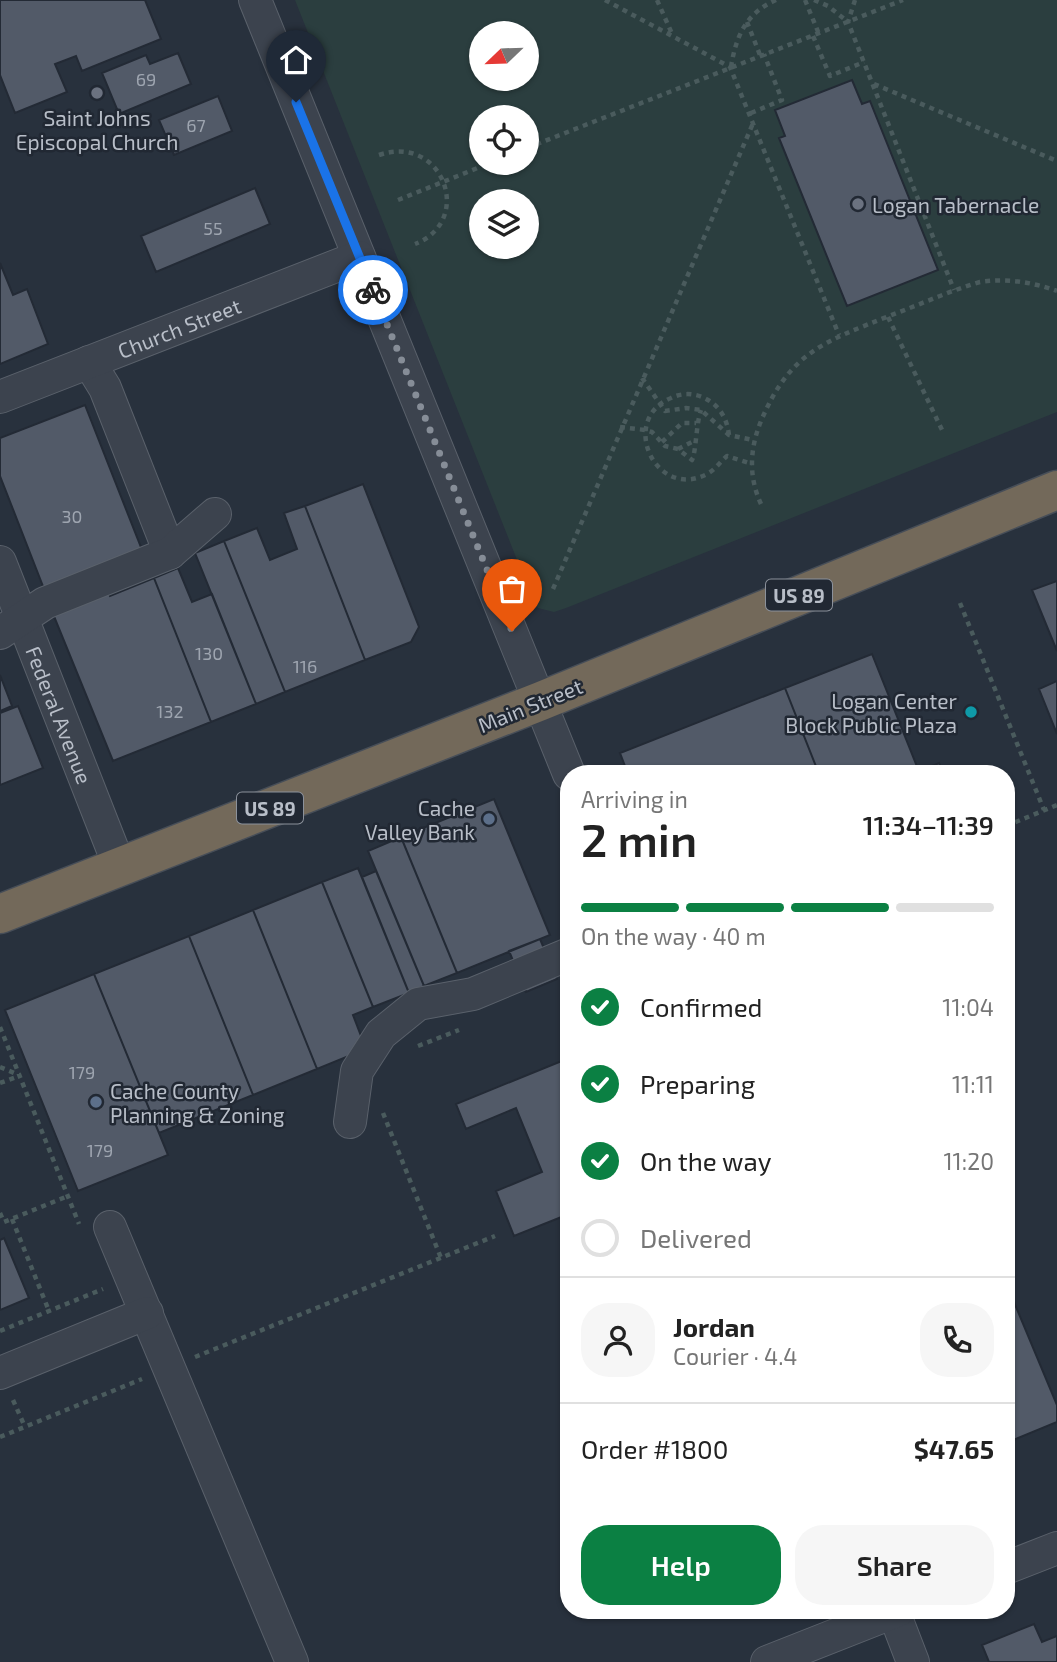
<!DOCTYPE html>
<meta charset="utf-8">
<style>
:root{--surface:#fff;--page:#f6f6f6;--text:#222;--muted:#767676;--line:#e0e0e0;--accent:#0b8043}
body{margin:0;font-family:"Exo 2",sans-serif;background:var(--page);color:var(--text);height:100vh;display:flex;flex-direction:column;font-size:26px;white-space:nowrap}
*{box-sizing:border-box;margin:0}
p{font-size:23px;color:var(--muted)}
.icon{flex:none;width:38px;height:38px;fill:none;stroke:currentColor;stroke-width:2;stroke-linecap:round;stroke-linejoin:round}
.map{position:relative;flex:1;overflow:hidden}
.side{position:absolute;left:560px;top:765px;width:455px;height:854px;display:flex;flex-direction:column;background:var(--surface);border-radius:28px;box-shadow:0 2px 5px #0004}
.side>*{flex:none}
.needle{width:46px;rotate:247deg}
.controls{position:absolute;left:469px;top:21px;display:grid;gap:14px}
.controls a{display:grid;place-items:center;width:70px;height:70px;border-radius:50%;background:var(--surface);box-shadow:0 2px 5px #0004;font-size:35px}
.pin{position:absolute;display:grid;place-items:center;width:60px;height:60px;color:#fff;margin:-72px -30px;border-radius:50% 50% 50% 0;rotate:-45deg;box-shadow:0 0 7px #0007}
.pin .icon{rotate:45deg}
.courier{position:absolute;display:grid;place-items:center;width:70px;height:70px;margin:-35px;border:5px solid #1a73e8;border-radius:50%;background:#fff;color:#222;box-shadow:0 2px 9px #0007}
.summary em{font-style:normal;font-weight:600}
.summary div{display:flex;flex-direction:column-reverse}
.summary{display:flex;align-items:center;justify-content:space-between;height:119px;padding:0 21px}
h1{font-size:46px;font-weight:600;line-height:52px}
.bar{display:grid;grid-template-columns:repeat(4,1fr);gap:10px 7px;align-content:center;height:84px;padding:0 21px}
.bar i{height:9px;border-radius:5px;background:var(--line)}
.bar .current{background:var(--accent)}
.bar p{grid-column:span 4}
.line{display:flex;align-items:center;gap:18px;padding:0 21px;border-top:2px solid var(--line)}
.line div{flex:1}
.round{display:grid;place-items:center;flex:none;width:74px;height:74px;border-radius:28px;background:var(--page)}
ol{padding:0 21px;list-style:none}
li{display:flex;align-items:center;gap:21px;height:77px}
li p{margin-inline-start:auto}
li .icon{padding:7px;border-radius:50%;background:var(--accent);color:#fff;stroke-width:4}
li:last-child{color:var(--muted)}
li i{width:38px;height:38px;border:4px solid var(--line);border-radius:50%}
.primary-button{display:flex;gap:14px;margin-top:auto;padding:14px 21px}
.primary-button a{flex:1;height:80px;border-radius:28px;background:var(--accent);color:#fff;font-size:28px;font-weight:600;line-height:80px;text-align:center}
.primary-button a+a{background:var(--page);color:var(--text)}
.map>svg:first-child{display:block}
.green{fill:#2b3e3f;fill-rule:evenodd}
.building{fill:#525a68;stroke:#232a35;stroke-width:2}
.lines{fill:none;stroke-linecap:round;stroke-linejoin:round}
.minor-casing{stroke:#5a616b;stroke-width:34}
.highway-casing{stroke:#474e58;stroke-width:41}
.path{stroke:#4a5b5d;stroke-width:4.5;stroke-dasharray:5 5;stroke-linecap:butt}
.minor{stroke:#3c434e;stroke-width:32}
.highway{stroke:#73695a;stroke-width:38}
.done{stroke:#868d97;stroke-width:7;stroke-dasharray:0 12.6}
.route{stroke:#1a73e8;stroke-width:9}
.worship-dot{fill:#6b7280;stroke:#212833;stroke-width:2.5}
.culture-dot{fill:#0f9aa8;stroke:#212833;stroke-width:2.5}
.service-dot{fill:#5c6f8a;stroke:#212833;stroke-width:2.5}
.labels{text-anchor:middle;dominant-baseline:central;stroke-width:5;stroke-linejoin:round;paint-order:stroke}
.number-label{font-size:18px;fill:#9ea5b0}
.shield{fill:#212833;stroke:#8b919b;stroke-width:2}
.shield-label{font-size:19px;font-weight:bold;fill:#b8bec8}
.poi-label{font-size:21px;fill:#b8bec8;stroke:#212833;text-anchor:start}
.street-label{font-size:21px;fill:#b8bec8;stroke:#212833}
</style>
<div class="map">
<svg width="1057" height="1662" viewBox="0 0 1057 1662">
<rect width="100%" height="100%" fill="#28313d"/>
<path class="green" d="M295 0H1057V412L566 608 554 612 538 608 529 590ZM481 33H527V79H481ZM481 117H527V163H481ZM481 201H527V247H481Z"/>
<path class="building" d="M0 0H145L161 39 82 71 76 56 55 64 67 92 15 113 0 75Z
M178 53 191 84 119 114 102 73 146 55 150 64Z
M852 80 862 104 870 101 938 270 847 306 779 138 785 136 775 110Z
M218 96 232 131 174 155 159 120Z
M255 188 270 224 156 272 141 236Z
M0 263 13 295 27 289 48 344 0 364Z
M85 405 144 555 46 594 0 476V438Z
M363 484 419 627 411 642 365 660 305 506Z
M305 506 365 660 285 692 224 541 257 528 270 560 297 549 284 513Z
M224 541 285 692 256 704 195 553Z
M178 568 192 602 212 594 256 704 211 722 154 578Z
M154 578 211 722 113 761 51 609 106 587 110 596Z
M1057 581V651L1032 590Z
M872 654 920 774H819L785 688Z
M0 675 12 706 0 711Z
M1057 681V734L1039 689Z
M785 688 819 774H628L620 753Z
M18 706 43 768 0 785V713Z
M939 763 944 774H920L919 772Z
M494 799 550 935 457 973 401 837Z
M401 837 457 973 424 986 368 851Z
M358 868 409 993 373 1007 322 882Z
M376 871 424 986 409 993 362 877Z
M322 882 373 1007 353 1015 366 1049 317 1069 253 910Z
M253 910 317 1069 253 1095 189 936Z
M189 936 253 1095 159 1133 94 974Z
M540 939 557 979 526 992 509 951Z
M94 974 168 1155 78 1191 5 1010Z
M569 1058V1214L514 1236 496 1191 542 1172 516 1108 466 1129 456 1104Z
M4 1238 29 1298 0 1310V1240Z
M1006 1283 1057 1405V1422L1006 1443Z
M1034 1624 1042 1642 1057 1636V1662H989L982 1645Z"/>
<g class="lines">
<g class="minor-casing">
<g id="minor">
<path d="M255 0 569 774"/>
<path d="M89 362 105 388 170 553"/>
<path id="s1" d="M0 397 359 257"/>
<path id="s2" d="M0 562 120 868"/>
<path d="M0 633 45 603 170 553 215 514"/>
<path d="M350 1122 357 1071 381 1034 418 1004 473 994 569 954"/>
<path d="M110 1227 292 1662"/>
<path d="M0 1373 147 1313"/>
<path d="M1006 1568 1057 1548"/>
<path d="M893 1610 913 1662"/>
<path d="M767 1662 899 1610"/>
</g>
</g>
<g class="highway-casing">
<path id="highway" d="M0 914 541 701 1057 490"/>
</g>
<path class="path" d="M605 0 730 67 839 335
M657 0 673 36
M805 0 819 34
M814 0 828 6 848 22
M855 0 848 22 954 290
M747 22 760 55
M813 36 830 76 864 62
M731 67C736 36 746 13 776 0
M874 84 1057 161
M751 113 782 100 764 54
M527 148 903 0
M379 155C443 133 475 221 415 244
M398 200 490 163
M888 317 943 432
M642 378 665 411 686 408 701 410 729 435 753 440
M620 427 645 430 652 432 665 446 678 449 692 460C696 453 696 424 701 410
M729 435C727 418 719 404 702 397 692 393 681 393 671 398 618 420 656 501 707 474 715 470 720 462 727 456L752 464
M662 442 682 423H696
M678 449 694 441
M761 504C748 476 750 448 761 421 790 352 824 342 889 316 919 305 949 291 980 282 1006 278 1032 282 1057 291
M553 589 754 121
M960 603 1044 810
M1006 826 1057 805
M0 1027 79 1224
M418 1046 459 1030
M0 1067 19 1075
M0 1083 19 1076
M383 1113 441 1258
M0 1213 4 1222 68 1196
M12 1219 49 1311
M0 1331 103 1289
M195 1357 495 1236
M13 1400 25 1427
M0 1437 142 1379"/>
<use href="#minor" class="minor"/>
<use href="#highway" class="highway"/>
</g>
<g class="lines">
<path class="done" d="M373 290 512 631"/>
<path class="route" d="M296 102 373 290"/>
</g>
<g class="worship-dot">
<circle cx="97" cy="93" r="7"/>
<circle cx="858" cy="204" r="7"/>
</g>
<circle class="culture-dot" cx="971" cy="712" r="7"/>
<g class="service-dot">
<circle cx="489" cy="819" r="7"/>
<circle cx="96" cy="1102" r="7"/>
</g>
<g class="labels">
<g class="number-label">
<text x="146" y="79">69</text>
<text x="196" y="125">67</text>
<text x="213" y="228">55</text>
<text x="72" y="516">30</text>
<text x="209" y="653">130</text>
<text x="305" y="666">116</text>
<text x="170" y="711">132</text>
<text x="82" y="1072">179</text>
<text x="100" y="1150">179</text>
</g>
<g class="shield">
<rect x="766" y="579.5" width="66" height="31" rx="5"/>
<rect x="237" y="792.5" width="66" height="31" rx="5"/>
</g>
<g class="shield-label">
<text x="799" y="595">US 89</text>
<text x="270" y="808">US 89</text>
</g>
<g class="poi-label">
<text x="97" y="117" text-anchor="middle">Saint Johns<tspan x="97" dy="24">Episcopal Church</tspan></text>
<text x="872" y="204">Logan Tabernacle</text>
<text x="957" y="700" text-anchor="end">Logan Center<tspan x="957" dy="24">Block Public Plaza</tspan></text>
<text x="475" y="807" text-anchor="end">Cache<tspan x="475" dy="24">Valley Bank</tspan></text>
<text x="110" y="1090">Cache County<tspan x="110" dy="24">Planning &amp; Zoning</tspan></text>
</g>
<g class="street-label">
<text stroke="none"><textPath href="#s1" startOffset="192">Church Street</textPath></text>
<text transform="translate(530 705) rotate(-22)">Main Street</text>
<text stroke="none"><textPath href="#s2" startOffset="164">Federal Avenue</textPath></text>
</g>
</g>
</svg>
<div class="controls">
<a><svg class="needle" viewBox="-14 -14 28 28"><path d="M0-13l5 13h-10z" fill="#e53935"/><path d="M0 13l5-13h-10z" fill="#767676"/></svg></a>
<a><svg class="icon" aria-label="locate" viewBox="0 0 24 24"><circle cx="12" cy="12" r="6"/><path d="M12 2v4M12 18v4M2 12h4M18 12h4"/></svg></a>
<a><svg class="icon" aria-label="layers" viewBox="0 0 24 24"><path d="M12 4l9 5-9 5-9-5zM3 14l9 5 9-5"/></svg></a>
</div>
<div class="pin" style="left:512px;top:631px;background:#ea580c"><svg class="icon" aria-label="bag" viewBox="0 0 24 24"><path d="M5 8h14l-1 12H6zM9 8a3 3 0 0 1 6 0"/></svg></div>
<div class="pin" style="left:296px;top:102px;background:#1f2937"><svg class="icon" aria-label="home" viewBox="0 0 24 24"><path d="M3 11l9-7 9 7M6 9v11h12V9"/></svg></div>
<div class="courier" style="left:373px;top:290px"><svg class="icon" aria-label="bike" viewBox="0 0 24 24"><circle cx="6" cy="16" r="4"/><circle cx="18" cy="16" r="4"/><path d="M6 16l4-8h5l3 8M10 8l3 8H6M13 5h3"/></svg></div>
<section class="side">
<div class="summary"><div><h1>2 min</h1><p>Arriving in</p></div><em>11:34–11:39</em></div>
<div class="bar"><i class="current"></i><i class="current"></i><i class="current"></i><i></i><p>On the way · 40 m</p></div>
<ol>
<li><svg class="icon" aria-label="check" viewBox="0 0 24 24"><path d="M5 12l5 5 9-10"/></svg>Confirmed<p>11:04</p></li>
<li><svg class="icon" aria-label="check" viewBox="0 0 24 24"><path d="M5 12l5 5 9-10"/></svg>Preparing<p>11:11</p></li>
<li><svg class="icon" aria-label="check" viewBox="0 0 24 24"><path d="M5 12l5 5 9-10"/></svg>On the way<p>11:20</p></li>
<li><i></i>Delivered</li>
</ol>
<div class="line" style="height:126px"><a class="round"><svg class="icon" aria-label="person" viewBox="0 0 24 24"><circle cx="12" cy="8" r="4"/><path d="M4 21q1-7 8-7t8 7"/></svg></a><div><b>Jordan</b><p>Courier · 4.4</p></div><a class="round"><svg class="icon" aria-label="phone" viewBox="0 0 24 24"><path d="M5 4h4l2 5-3 2q2 4 5 5l2-3 5 2v4C11 20 4 13 5 4z"/></svg></a></div>
<div class="line" style="height:91px"><div>Order #1800</div><b>$47.65</b></div>
<div class="primary-button"><a>Help</a><a>Share</a></div>
</section>
</div>
